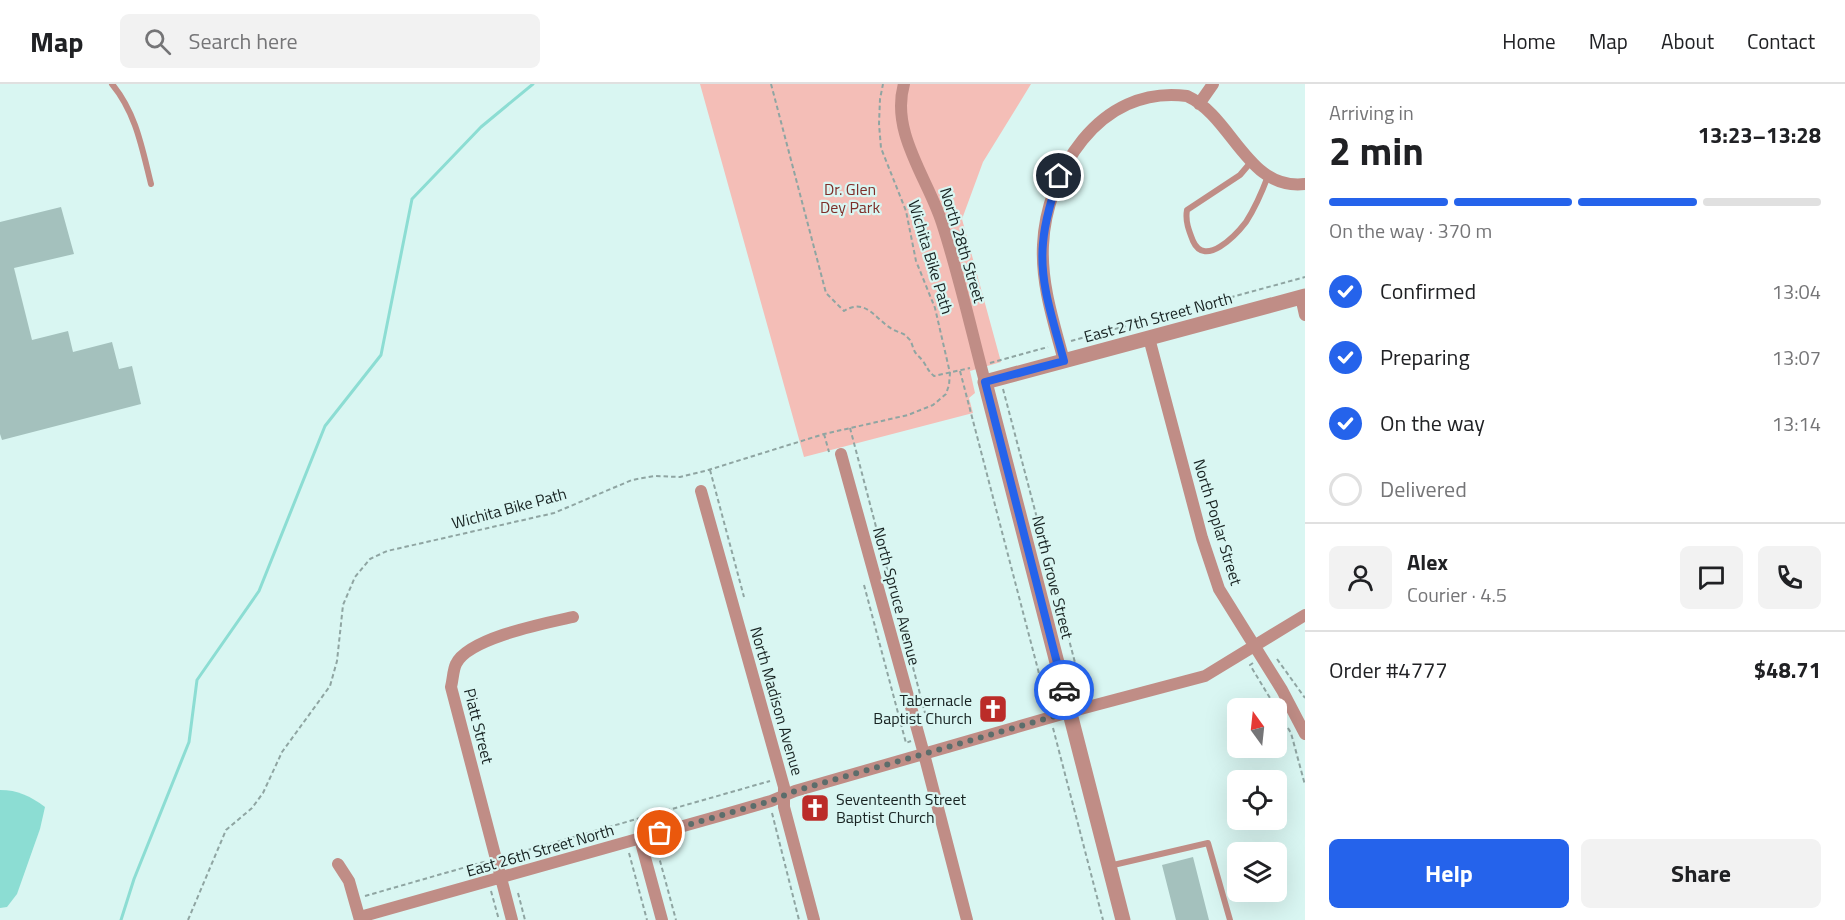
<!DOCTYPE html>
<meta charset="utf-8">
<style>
:root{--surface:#fff;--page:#f2f2f2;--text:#202124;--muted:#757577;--line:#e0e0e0;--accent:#2563eb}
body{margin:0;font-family:"Titillium Web",sans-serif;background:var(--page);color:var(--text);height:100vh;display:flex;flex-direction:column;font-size:22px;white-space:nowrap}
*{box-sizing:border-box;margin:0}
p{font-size:20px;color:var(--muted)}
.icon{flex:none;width:33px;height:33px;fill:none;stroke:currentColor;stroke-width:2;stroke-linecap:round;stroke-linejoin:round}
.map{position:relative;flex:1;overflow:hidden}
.side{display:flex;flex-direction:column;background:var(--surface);width:540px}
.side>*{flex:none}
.needle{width:39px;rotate:345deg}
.tools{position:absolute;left:1227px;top:614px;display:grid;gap:12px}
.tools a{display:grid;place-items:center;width:60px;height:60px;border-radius:9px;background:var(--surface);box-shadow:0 6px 24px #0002;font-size:30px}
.pin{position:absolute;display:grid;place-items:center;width:51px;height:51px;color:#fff;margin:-26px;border:3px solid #fff;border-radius:50%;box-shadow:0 2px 6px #0007}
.courier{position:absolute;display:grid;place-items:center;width:60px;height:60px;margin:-30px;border:4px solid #2563eb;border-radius:50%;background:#fff;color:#222;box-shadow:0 2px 8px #0007}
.headline em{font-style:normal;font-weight:700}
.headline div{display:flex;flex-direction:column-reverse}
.headline{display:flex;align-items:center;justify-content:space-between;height:102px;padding:0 24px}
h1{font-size:39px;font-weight:700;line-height:45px}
.bar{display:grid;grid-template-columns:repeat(4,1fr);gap:9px 6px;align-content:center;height:72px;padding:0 24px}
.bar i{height:8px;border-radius:4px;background:var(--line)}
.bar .active{background:var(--accent)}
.bar p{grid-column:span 4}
.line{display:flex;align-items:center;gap:15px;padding:0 24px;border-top:2px solid var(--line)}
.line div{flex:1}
.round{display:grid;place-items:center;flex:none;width:63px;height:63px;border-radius:9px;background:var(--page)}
ol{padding:0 24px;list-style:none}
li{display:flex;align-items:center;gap:18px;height:66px}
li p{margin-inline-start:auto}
li .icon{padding:6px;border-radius:50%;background:var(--accent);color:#fff;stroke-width:4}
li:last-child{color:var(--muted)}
li i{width:33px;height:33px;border:3px solid var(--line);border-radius:50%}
.primary-button{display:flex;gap:12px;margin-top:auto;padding:12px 24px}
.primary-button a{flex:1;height:69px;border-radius:9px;background:var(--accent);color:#fff;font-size:24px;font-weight:700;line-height:69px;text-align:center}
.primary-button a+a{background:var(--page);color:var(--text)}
header{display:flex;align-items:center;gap:36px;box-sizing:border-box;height:84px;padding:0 30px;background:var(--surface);border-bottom:2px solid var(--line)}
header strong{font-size:28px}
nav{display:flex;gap:33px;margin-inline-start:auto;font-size:21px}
.search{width:420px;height:54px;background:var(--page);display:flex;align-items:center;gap:15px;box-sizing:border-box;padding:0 21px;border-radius:9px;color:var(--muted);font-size:22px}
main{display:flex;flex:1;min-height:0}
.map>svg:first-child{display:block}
.green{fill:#f4beb7}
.water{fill:#8cddd3}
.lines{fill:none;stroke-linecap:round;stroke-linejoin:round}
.stream{stroke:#8cddd3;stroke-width:3}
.building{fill:#a4c1bd}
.path{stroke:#8fa5a2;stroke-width:2;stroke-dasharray:4.5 3;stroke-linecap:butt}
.service{stroke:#c08d86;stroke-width:6}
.minor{stroke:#c08d86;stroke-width:12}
.tertiary{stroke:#c08d86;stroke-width:15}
.done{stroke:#5c6d6b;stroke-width:6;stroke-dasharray:0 10.8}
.route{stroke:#2563eb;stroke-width:8}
.labels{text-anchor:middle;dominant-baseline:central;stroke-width:4.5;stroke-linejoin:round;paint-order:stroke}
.park-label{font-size:16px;fill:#7d2e29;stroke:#d9f6f2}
.street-label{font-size:16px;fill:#182322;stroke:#d9f6f2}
.poi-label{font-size:16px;fill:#182322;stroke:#d9f6f2;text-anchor:end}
</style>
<header>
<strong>Map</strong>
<div class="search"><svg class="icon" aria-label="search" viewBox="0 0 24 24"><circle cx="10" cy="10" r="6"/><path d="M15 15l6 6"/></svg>Search here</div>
<nav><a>Home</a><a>Map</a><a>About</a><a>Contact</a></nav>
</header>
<main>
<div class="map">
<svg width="1305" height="836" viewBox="0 0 1305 836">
<rect width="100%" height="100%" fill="#d9f6f2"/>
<path class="green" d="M700 0H1031L983 78 962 135 1001 278 970 287 975 309 969 314 973 329 804 373Z"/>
<path class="water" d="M0 706C18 706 30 712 45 723L40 745 17 810 7 823 0 824Z"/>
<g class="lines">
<path class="stream" d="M121 836 134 795 189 658 197 596 259 507 325 342 381 271 412 115 481 43 533 0"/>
</g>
<path class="building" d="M61 123 74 170 14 184 32 256 68 247 73 268 112 258 119 285 132 282 141 320 2 356 0 350V138Z
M1193 773 1209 836H1176L1162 781Z"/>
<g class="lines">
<path class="path" d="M771 0 826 209 844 227C866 213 876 236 892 245 898 249 904 248 908 254 912 257 912 262 914 266 916 271 920 273 923 277 927 283 928 287 934 292L970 284
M1071 257 1305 193
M990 279 1048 263
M960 287 1048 624
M1003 305 1083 609 1078 610
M850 344 925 629
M824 350 829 368
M710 386 744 513
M864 501 906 659 911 657
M1277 575 1305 614
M1253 579 1250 581 1276 624
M1276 625 1291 649 1305 701
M1053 644 1103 836
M772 729 799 836
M656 762 676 836
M629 769 647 836
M507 772 770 697
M491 807 499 836
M518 809 525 836
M365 812 487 777
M188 836 226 746 252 724 263 709 282 668 330 602 337 577 343 521 355 493 370 475 387 467 554 429 632 396 654 392 680 393 705 387 824 350 908 331 933 321 946 310 949 301 950 289 935 224 916 177 906 127 881 64 879 40 880 15 883 0"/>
<path class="service" d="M112 0C136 29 142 64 151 100
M1251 78 1240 91 1187 126C1185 137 1189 147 1193 157 1205 184 1236 151 1246 138 1255 124 1262 108 1268 92
M1109 782 1208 759 1230 836"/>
<path class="minor" d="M904 0C890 48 928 95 942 139 959 191 971 245 985 298
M1199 20 1213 0
M1301 213 1305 231
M1149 254 1202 454 1219 505 1282 606 1305 650
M1064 277C1054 239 1041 201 1043 161 1046 91 1098 0 1187 12 1233 33 1247 107 1305 100
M841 370 924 670 967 836
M701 407 784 703V723L814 836
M640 755 662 836
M338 780 349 797 360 836
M360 833 719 732 771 717 795 707 1069 628 1205 592 1305 531
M512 836 451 603C453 595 453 586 456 580 468 554 546 539 573 533"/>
<path class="tertiary" d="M1123 836 985 298 1305 212"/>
</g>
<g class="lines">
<path class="done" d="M660 749 771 717 795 707 1069 628 1064 606"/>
<path class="route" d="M1059 92C1052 114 1045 136 1043 159 1039 199 1054 239 1064 277L985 298 1064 606"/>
</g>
<defs>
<g id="church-square" transform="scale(1.5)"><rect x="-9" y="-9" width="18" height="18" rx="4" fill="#bb2c29" stroke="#d9f6f2"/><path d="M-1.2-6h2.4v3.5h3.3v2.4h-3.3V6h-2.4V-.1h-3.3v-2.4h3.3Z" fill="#fff"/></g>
</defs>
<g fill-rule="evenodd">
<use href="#church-square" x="993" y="625"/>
<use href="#church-square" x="815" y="724"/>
</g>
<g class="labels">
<g class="park-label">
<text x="850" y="105">Dr. Glen<tspan x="850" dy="18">Dey Park</tspan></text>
</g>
<g class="street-label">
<text transform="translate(963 161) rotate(73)">North 28th Street</text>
<text transform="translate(931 173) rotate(73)">Wichita Bike Path</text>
<text transform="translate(1158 233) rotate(-15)">East 27th Street North</text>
<text transform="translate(509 424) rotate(-15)">Wichita Bike Path</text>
<text transform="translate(1218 438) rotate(73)">North Poplar Street</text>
<text transform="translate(1053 493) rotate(76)">North Grove Street</text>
<text transform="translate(897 512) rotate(75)">North Spruce Avenue</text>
<text transform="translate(777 617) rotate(74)">North Madison Avenue</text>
<text transform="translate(479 642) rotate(76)">Piatt Street</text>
<text transform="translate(540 766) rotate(-16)">East 26th Street North</text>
</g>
<g class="poi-label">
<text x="972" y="616">Tabernacle<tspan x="972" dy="18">Baptist Church</tspan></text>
<text x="836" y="715" text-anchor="start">Seventeenth Street<tspan x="836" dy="18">Baptist Church</tspan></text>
</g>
</g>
</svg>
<div class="tools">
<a><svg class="needle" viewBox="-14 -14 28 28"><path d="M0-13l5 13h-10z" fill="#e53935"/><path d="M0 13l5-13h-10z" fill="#757577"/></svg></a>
<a><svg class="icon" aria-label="locate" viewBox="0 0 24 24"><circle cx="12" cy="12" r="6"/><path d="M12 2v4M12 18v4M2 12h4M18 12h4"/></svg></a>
<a><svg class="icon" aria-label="layers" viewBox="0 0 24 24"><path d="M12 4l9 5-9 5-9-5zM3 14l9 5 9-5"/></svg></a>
</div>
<div class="pin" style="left:660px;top:749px;background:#ea580c"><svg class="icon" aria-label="bag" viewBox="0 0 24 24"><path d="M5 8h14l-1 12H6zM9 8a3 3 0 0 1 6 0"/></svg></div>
<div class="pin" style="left:1059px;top:92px;background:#1f2937"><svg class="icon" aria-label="home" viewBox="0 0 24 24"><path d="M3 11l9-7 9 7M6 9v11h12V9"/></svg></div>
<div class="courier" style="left:1064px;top:606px"><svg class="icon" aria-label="car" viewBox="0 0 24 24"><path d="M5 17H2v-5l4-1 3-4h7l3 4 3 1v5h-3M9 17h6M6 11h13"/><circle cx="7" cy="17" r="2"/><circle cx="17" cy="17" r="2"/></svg></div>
</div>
<section class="side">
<div class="headline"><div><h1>2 min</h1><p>Arriving in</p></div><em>13:23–13:28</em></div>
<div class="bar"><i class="active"></i><i class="active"></i><i class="active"></i><i></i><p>On the way · 370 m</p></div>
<ol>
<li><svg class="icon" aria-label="check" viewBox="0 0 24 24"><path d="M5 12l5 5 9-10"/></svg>Confirmed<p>13:04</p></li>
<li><svg class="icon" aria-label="check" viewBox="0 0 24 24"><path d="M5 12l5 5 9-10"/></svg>Preparing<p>13:07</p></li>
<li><svg class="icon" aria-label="check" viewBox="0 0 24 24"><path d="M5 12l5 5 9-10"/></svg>On the way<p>13:14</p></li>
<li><i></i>Delivered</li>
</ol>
<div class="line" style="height:108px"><a class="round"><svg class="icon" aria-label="person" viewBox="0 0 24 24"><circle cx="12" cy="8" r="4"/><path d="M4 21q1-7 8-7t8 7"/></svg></a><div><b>Alex</b><p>Courier · 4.5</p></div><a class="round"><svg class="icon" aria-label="chat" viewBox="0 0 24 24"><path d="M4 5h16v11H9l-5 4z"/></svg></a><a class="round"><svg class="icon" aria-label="phone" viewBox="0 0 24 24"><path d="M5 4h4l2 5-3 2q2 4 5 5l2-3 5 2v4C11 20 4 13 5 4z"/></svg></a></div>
<div class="line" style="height:78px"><div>Order #4777</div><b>$48.71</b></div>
<div class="primary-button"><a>Help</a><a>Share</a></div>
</section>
</main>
